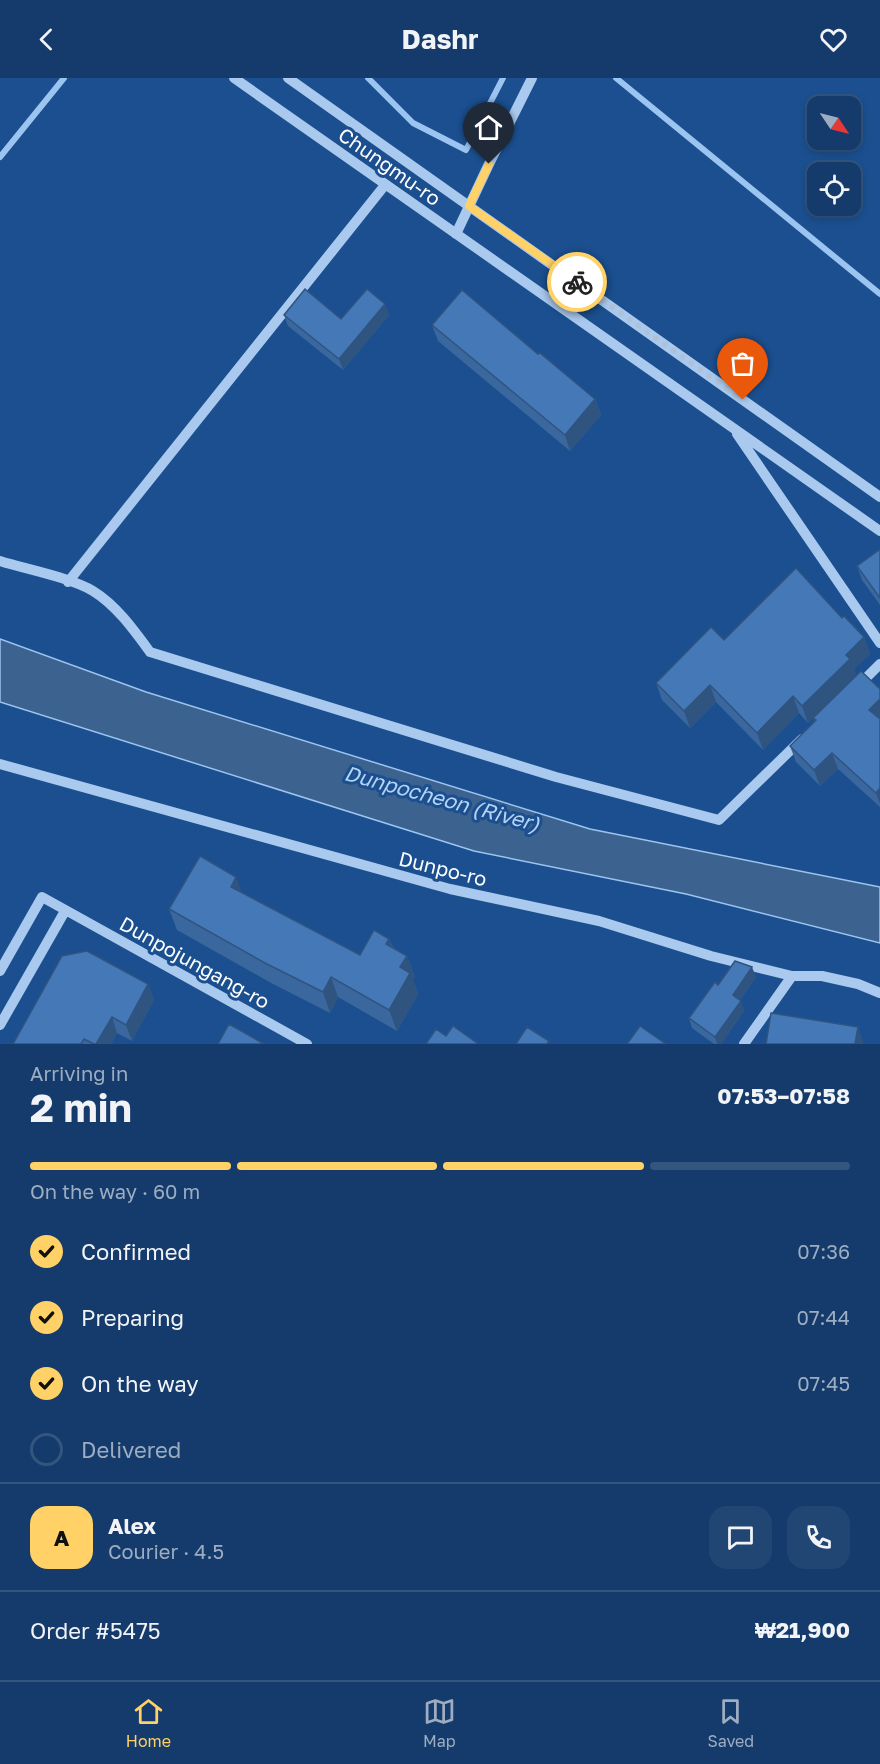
<!DOCTYPE html>
<meta charset="utf-8">
<style>
:root{--surface:#143b6b;--page:#214673;--text:#f1f3f6;--muted:#9dadc1;--line:#33557e;--accent:#ffd166}
body{margin:0;font-family:"Golos Text",sans-serif;background:var(--page);color:var(--text);height:100vh;display:flex;flex-direction:column;font-size:22px;white-space:nowrap}
*{box-sizing:border-box;margin:0}
p{font-size:20px;color:var(--muted)}
.icon{flex:none;width:33px;height:33px;fill:none;stroke:currentColor;stroke-width:2;stroke-linecap:round;stroke-linejoin:round}
.map{position:relative;height:966px;overflow:hidden}
.panel{display:flex;flex-direction:column;background:var(--surface);flex:1}
.panel>*{flex:none}
.needle{width:39px;rotate:125deg}
.tools{position:absolute;left:807px;top:18px;display:grid;gap:12px}
.tools a{display:grid;place-items:center;width:54px;height:54px;border-radius:12px;background:var(--surface);box-shadow:0 3px 9px #0003,0 0 0 2px var(--line);font-size:30px}
.pin{position:absolute;display:grid;place-items:center;width:51px;height:51px;color:#fff;margin:-62px -26px;border-radius:50% 50% 50% 0;rotate:-45deg;box-shadow:0 0 6px #0007}
.pin .icon{rotate:45deg}
.courier{position:absolute;display:grid;place-items:center;width:60px;height:60px;margin:-30px;border:4px solid #ffd166;border-radius:50%;background:#fff;color:#222;box-shadow:0 2px 8px #0007}
.headline em{font-style:normal;font-weight:700}
.headline div{display:flex;flex-direction:column-reverse}
.headline{display:flex;align-items:center;justify-content:space-between;height:102px;padding:0 30px}
h1{font-size:39px;font-weight:700;line-height:45px}
.bar{display:grid;grid-template-columns:repeat(4,1fr);gap:9px 6px;align-content:center;height:72px;padding:0 30px}
.bar i{height:8px;border-radius:4px;background:var(--line)}
.bar .on{background:var(--accent)}
.bar p{grid-column:span 4}
.line{display:flex;align-items:center;gap:15px;padding:0 30px;border-top:2px solid var(--line)}
.line div{flex:1}
.round{display:grid;place-items:center;flex:none;width:63px;height:63px;border-radius:18px;background:var(--page)}
ol{padding:0 30px;list-style:none}
li{display:flex;align-items:center;gap:18px;height:66px}
li p{margin-inline-start:auto}
li .icon{padding:6px;border-radius:50%;background:var(--accent);color:#111;stroke-width:4}
li:last-child{color:var(--muted)}
li i{width:33px;height:33px;border:3px solid var(--line);border-radius:50%}
header{display:flex;justify-content:space-between;align-items:center;height:78px;padding:0 30px;background:var(--surface);font-size:27px;font-weight:700}
.dock{display:flex;justify-content:space-around;align-items:center;height:84px;border-top:2px solid var(--line);background:var(--surface);font-size:16px;color:var(--muted)}
.dock a{display:grid;justify-items:center;gap:3px}
.dock .on{color:var(--accent)}
.map>svg:first-child{display:block}
.water{fill:#3c6290;stroke:#9cc4f0;stroke-width:1.5}
.lines{fill:none;stroke-linecap:round;stroke-linejoin:round}
.stream{stroke:#9cc4f0;stroke-width:6}
.minor{stroke:#a9c9ee;stroke-width:10}
.wall{fill:#3a679d}
.shaded-wall{fill:#305480}
.building{fill:#4478b7;stroke:#305480;stroke-width:1.5}
.done{stroke:#afc1d8;stroke-width:6;stroke-dasharray:0 10.8}
.route{stroke:#ffd166;stroke-width:8}
.labels{text-anchor:middle;dominant-baseline:central;stroke-width:6;stroke-linejoin:round;paint-order:stroke}
.street-label{font-size:20px;fill:#fff;stroke:#1b4f8f}
.water-label{font-size:21px;font-style:italic;fill:#b5d3f5;stroke:#1b4f8f}
</style>
<header><svg class="icon" aria-label="back" viewBox="0 0 24 24"><path d="M15 5l-7 7 7 7"/></svg>Dashr<svg class="icon" aria-label="heart" viewBox="0 0 24 24"><path d="M12 20l-8-8c-3-5 5-10 8-4 3-6 11-1 8 4z"/></svg></header>
<div class="map">
<svg width="880" height="966" viewBox="0 0 880 966">
<rect width="100%" height="100%" fill="#1b4f8f"/>
<path class="water" d="M0 561 146 614 590 751 880 809V865L686 816 474 773 0 624Z"/>
<g class="lines">
<path class="stream" d="M368 0 413 45 466 72 503 0
M616 0 880 216
M0 79 64 0"/>
<path class="minor" d="M234 0 880 453
M288 0 880 419
M456 156 489 86 532 0
M737 356 880 565
M0 483C25 491 72 500 93 513 116 527 134 552 150 574L556 699 719 742 802 661
M68 504 385 107
M859 607 880 586
M0 686 450 811 599 843 711 878 792 898H822L858 906 880 915
M0 893 42 819 307 966
M0 947 65 833
M744 966 792 898"/>
</g>
<path class="wall" d="M385 226 389 237 343 292 288 248 284 237 341 241Z
M432 247 595 321 601 337 570 373 438 263Z
M880 474V527L862 502 857 488Z
M842 540 864 559 870 576 854 591 856 598 880 611V729L838 691 820 708 796 684 790 668 815 644 813 640 808 645 799 635 763 672 716 624 690 650 662 622 656 605 724 562Z
M242 815 360 877 389 861 393 869 407 878 415 899 413 902 418 916 397 953 338 919 330 935 273 906 177 852 169 831Z
M756 899 740 922 744 933 721 966H714L692 950 689 940 718 907Z
M148 906 154 922 132 963 117 955 111 966H13Z"/>
<path class="shaded-wall" d="M385 226 389 237 343 292 339 281Z
M595 321 601 337 570 373 565 357Z
M864 559 870 576 854 591 857 598 808 645 802 628 846 577Z
M710 607 716 624 690 650 684 633Z
M793 618 799 635 763 672 757 655Z
M880 621V643L869 632Z
M832 675 838 691 820 708 814 692Z
M880 710V726L876 715Z
M236 799 244 820 231 809Z
M389 861 397 881 386 866Z
M407 878 415 899 413 902 418 916 397 953 389 932 400 889Z
M752 889 756 899 736 927 733 917Z
M331 899 338 919 330 935 323 914Z
M148 906 154 922 132 963 126 947Z
M741 923 744 933 721 966H717L715 959Z
M112 939 117 955 111 966H96Z
M858 949 864 966H855Z"/>
<path class="building" d="M305 211 341 241 367 211 385 226 339 281 284 237Z
M462 212 538 276 540 275 595 321 565 357 432 247Z
M879 472 880 474V520L857 488Z
M796 490 842 540 844 538 864 559 846 577 850 581 802 628 793 618 757 655 710 607 684 633 656 605 711 549 724 562Z
M861 593 880 611V621L869 632 880 641V710L876 715 832 675 814 692 790 668 816 642 813 640Z
M200 778 236 799 231 809 360 877 374 852 389 861 386 866 407 878 400 889 410 895 389 932 331 899 323 914 265 885 169 831Z
M87 873 148 906 126 947 112 939 96 966H94L84 961 81 966H13L62 878Z
M735 883 752 889 733 917 741 923 715 959 689 940 715 904 718 907Z
M771 935 858 949 855 966H766Z
M229 946 264 966H218Z
M453 948 477 965V966H426L436 951 446 958Z
M640 948 666 966H627Z
M527 949 549 963 547 966H516Z"/>
<g class="lines">
<path class="done" d="M577 204 743 322"/>
<path class="route" d="M489 86 469 128 577 204"/>
</g>
<g class="labels">
<g class="street-label">
<text transform="translate(390 88) rotate(35)">Chungmu-ro</text>
<text transform="translate(443 790) rotate(14)">Dunpo-ro</text>
<text transform="translate(195 884) rotate(29)">Dunpojungang-ro</text>
</g>
<g class="water-label">
<text transform="translate(442 720) rotate(15)">Dunpocheon (River)</text>
</g>
</g>
</svg>
<div class="tools">
<a><svg class="needle" viewBox="-14 -14 28 28"><path d="M0-13l5 13h-10z" fill="#e53935"/><path d="M0 13l5-13h-10z" fill="#9dadc1"/></svg></a>
<a><svg class="icon" aria-label="locate" viewBox="0 0 24 24"><circle cx="12" cy="12" r="6"/><path d="M12 2v4M12 18v4M2 12h4M18 12h4"/></svg></a>
</div>
<div class="pin" style="left:743px;top:322px;background:#ea580c"><svg class="icon" aria-label="bag" viewBox="0 0 24 24"><path d="M5 8h14l-1 12H6zM9 8a3 3 0 0 1 6 0"/></svg></div>
<div class="pin" style="left:489px;top:86px;background:#1f2937"><svg class="icon" aria-label="home" viewBox="0 0 24 24"><path d="M3 11l9-7 9 7M6 9v11h12V9"/></svg></div>
<div class="courier" style="left:577px;top:204px"><svg class="icon" aria-label="bike" viewBox="0 0 24 24"><circle cx="6" cy="16" r="4"/><circle cx="18" cy="16" r="4"/><path d="M6 16l4-8h5l3 8M10 8l3 8H6M13 5h3"/></svg></div>
</div>
<section class="panel">
<div class="headline"><div><h1>2 min</h1><p>Arriving in</p></div><em>07:53–07:58</em></div>
<div class="bar"><i class="on"></i><i class="on"></i><i class="on"></i><i></i><p>On the way · 60 m</p></div>
<ol>
<li><svg class="icon" aria-label="check" viewBox="0 0 24 24"><path d="M5 12l5 5 9-10"/></svg>Confirmed<p>07:36</p></li>
<li><svg class="icon" aria-label="check" viewBox="0 0 24 24"><path d="M5 12l5 5 9-10"/></svg>Preparing<p>07:44</p></li>
<li><svg class="icon" aria-label="check" viewBox="0 0 24 24"><path d="M5 12l5 5 9-10"/></svg>On the way<p>07:45</p></li>
<li><i></i>Delivered</li>
</ol>
<div class="line" style="height:108px"><b class="round" style="background:var(--accent);color:#111">A</b><div><b>Alex</b><p>Courier · 4.5</p></div><a class="round"><svg class="icon" aria-label="chat" viewBox="0 0 24 24"><path d="M4 5h16v11H9l-5 4z"/></svg></a><a class="round"><svg class="icon" aria-label="phone" viewBox="0 0 24 24"><path d="M5 4h4l2 5-3 2q2 4 5 5l2-3 5 2v4C11 20 4 13 5 4z"/></svg></a></div>
<div class="line" style="height:78px"><div>Order #5475</div><b>₩21,900</b></div>
</section>
<nav class="dock">
<a class="on"><svg class="icon" aria-label="home" viewBox="0 0 24 24"><path d="M3 11l9-7 9 7M6 9v11h12V9"/></svg>Home</a>
<a><svg class="icon" aria-label="map" viewBox="0 0 24 24"><path d="M3 6l6-2 6 2 6-2v14l-6 2-6-2-6 2zM9 4v14M15 6v14"/></svg>Map</a>
<a><svg class="icon" aria-label="saved" viewBox="0 0 24 24"><path d="M7 4h10v16l-5-4-5 4z"/></svg>Saved</a>
</nav>
